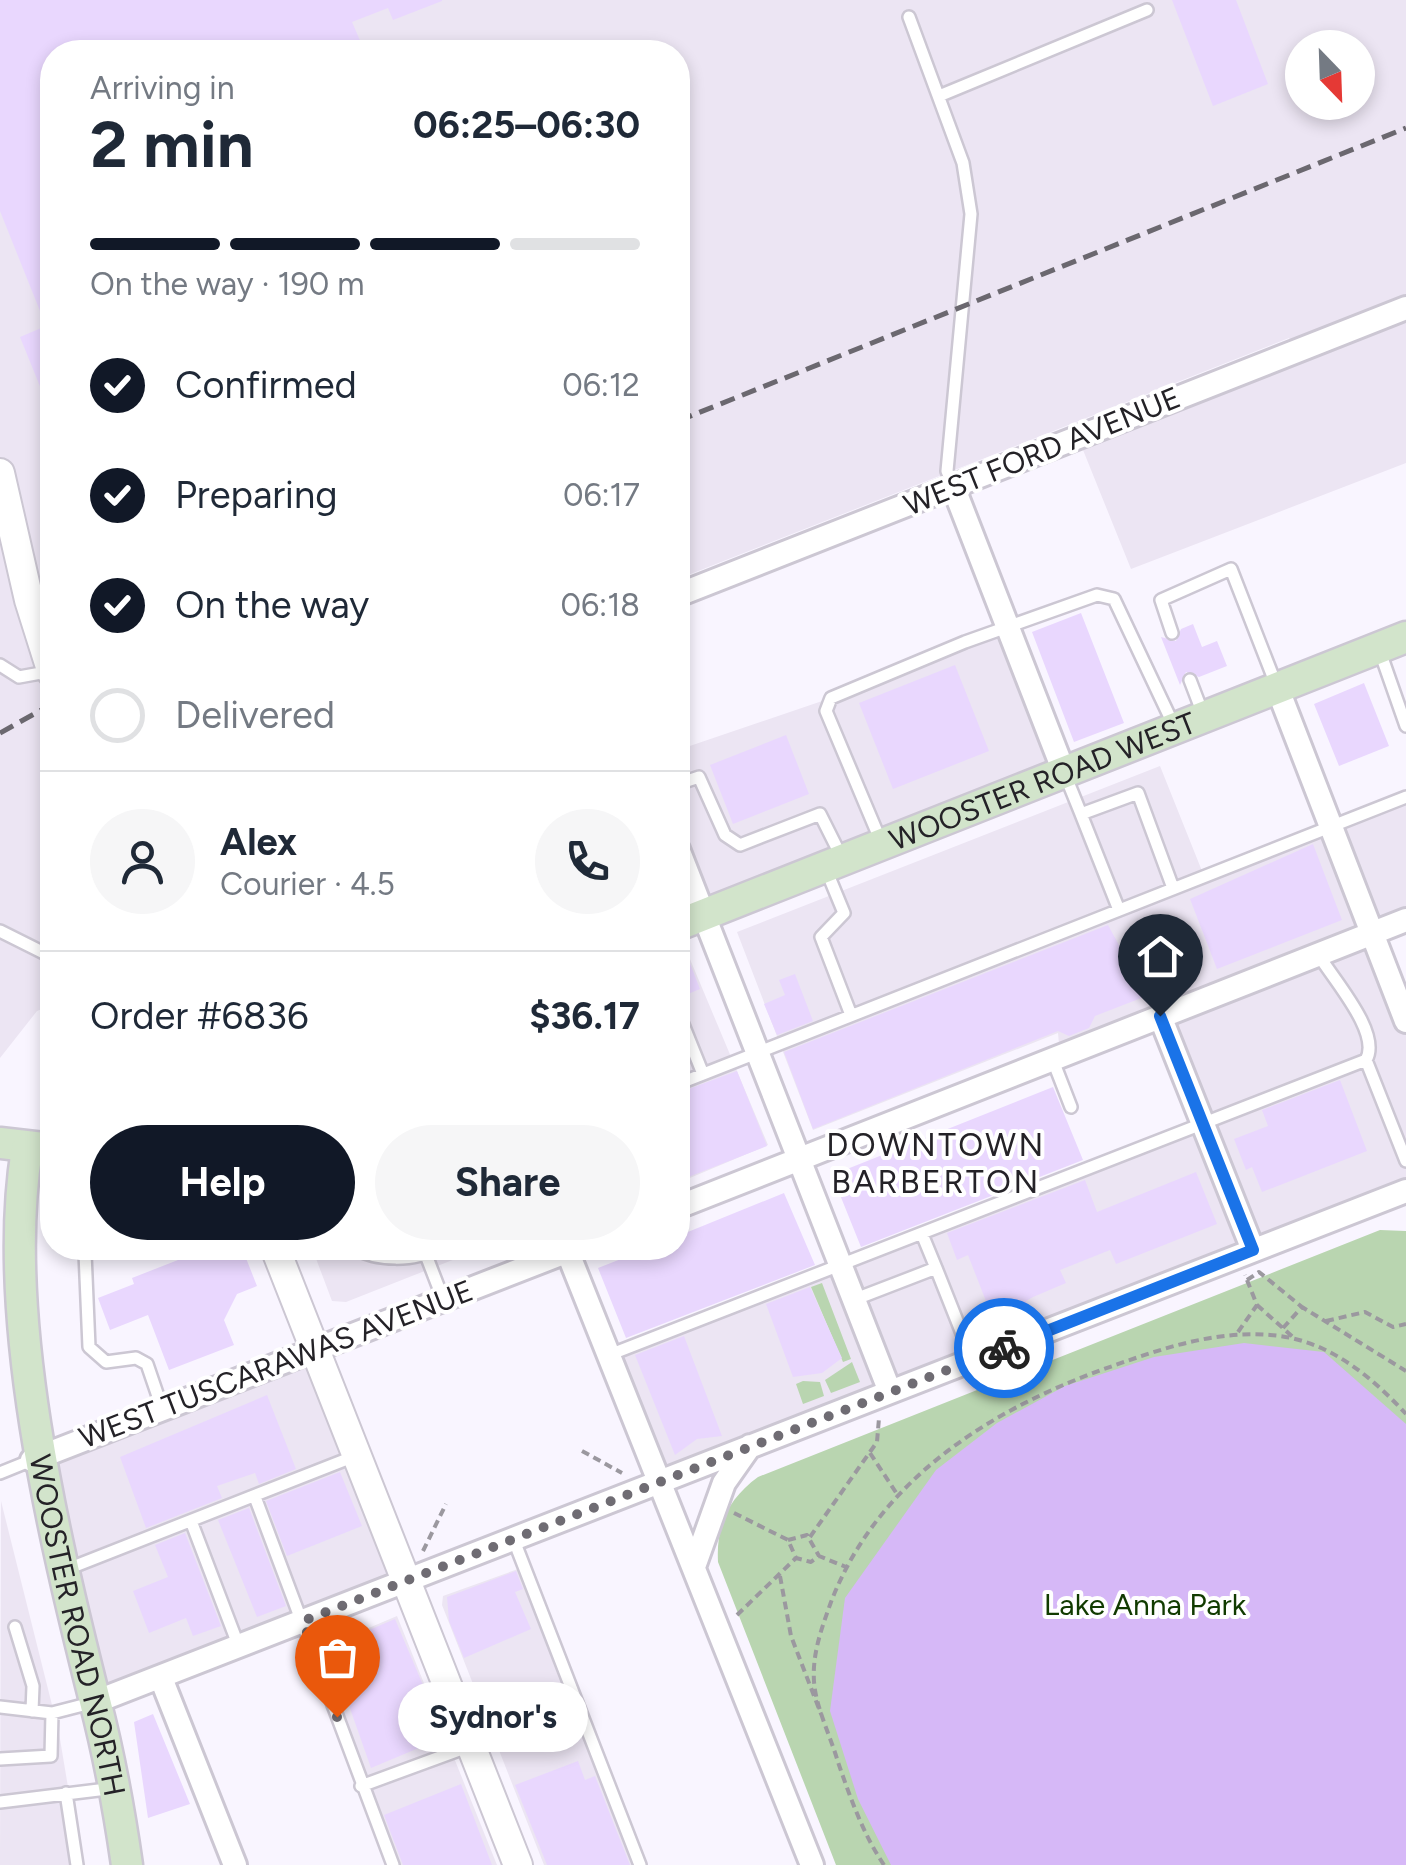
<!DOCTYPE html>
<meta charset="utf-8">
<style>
:root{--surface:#fff;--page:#f6f6f7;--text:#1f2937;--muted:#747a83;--line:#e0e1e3;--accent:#111827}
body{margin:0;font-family:Figtree,sans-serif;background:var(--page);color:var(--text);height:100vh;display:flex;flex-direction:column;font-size:38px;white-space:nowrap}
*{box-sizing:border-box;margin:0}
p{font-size:32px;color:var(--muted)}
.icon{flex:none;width:55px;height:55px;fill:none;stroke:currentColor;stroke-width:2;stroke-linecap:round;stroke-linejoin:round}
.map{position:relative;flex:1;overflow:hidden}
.drawer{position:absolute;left:40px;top:40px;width:650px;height:1220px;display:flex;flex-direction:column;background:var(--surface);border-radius:40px;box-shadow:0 5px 15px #0003}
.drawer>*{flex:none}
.needle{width:65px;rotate:157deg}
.controls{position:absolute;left:1285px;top:30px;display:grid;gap:20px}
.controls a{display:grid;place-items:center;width:90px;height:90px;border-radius:50%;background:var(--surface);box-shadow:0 5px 15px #0003;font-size:50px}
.pin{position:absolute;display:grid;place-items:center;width:85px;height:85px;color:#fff;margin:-102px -42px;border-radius:50% 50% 50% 0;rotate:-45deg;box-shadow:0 0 10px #0007}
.pin .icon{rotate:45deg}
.courier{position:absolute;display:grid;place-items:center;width:100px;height:100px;margin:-50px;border:8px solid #1a73e8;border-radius:50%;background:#fff;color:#222;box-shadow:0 2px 12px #0007}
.bubble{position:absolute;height:70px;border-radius:35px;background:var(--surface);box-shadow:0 5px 15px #0003;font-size:32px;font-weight:700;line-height:70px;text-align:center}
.headline em{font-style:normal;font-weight:700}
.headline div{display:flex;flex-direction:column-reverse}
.headline{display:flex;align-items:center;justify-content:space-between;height:170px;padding:0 50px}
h1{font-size:65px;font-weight:700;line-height:75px}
.bar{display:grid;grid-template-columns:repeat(4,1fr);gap:15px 10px;align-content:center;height:120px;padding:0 50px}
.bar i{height:12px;border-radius:8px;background:var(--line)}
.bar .on{background:var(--accent)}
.bar p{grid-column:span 4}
.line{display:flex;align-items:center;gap:25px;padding:0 50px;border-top:2px solid var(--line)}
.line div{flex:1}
.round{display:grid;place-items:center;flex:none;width:105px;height:105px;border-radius:52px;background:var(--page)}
ol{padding:0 50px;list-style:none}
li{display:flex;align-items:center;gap:30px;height:110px}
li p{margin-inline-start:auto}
li .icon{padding:10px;border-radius:50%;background:var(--accent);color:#fff;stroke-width:4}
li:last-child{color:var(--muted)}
li i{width:55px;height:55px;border:5px solid var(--line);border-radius:50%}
.primary-button{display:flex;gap:20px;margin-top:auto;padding:20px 50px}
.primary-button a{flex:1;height:115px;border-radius:60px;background:var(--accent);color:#fff;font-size:40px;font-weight:700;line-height:115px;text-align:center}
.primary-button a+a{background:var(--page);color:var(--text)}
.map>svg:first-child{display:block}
.built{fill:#ece5f3;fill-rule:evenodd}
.green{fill:#b9d5b0}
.water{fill:#d6b8f7}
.building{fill:#e9d7fe}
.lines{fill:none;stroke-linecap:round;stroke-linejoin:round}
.service-casing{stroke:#ccc7d3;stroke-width:16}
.minor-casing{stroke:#ccc7d3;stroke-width:28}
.tertiary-casing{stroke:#ccc7d3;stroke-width:32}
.secondary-casing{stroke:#ccc7d3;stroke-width:35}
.path{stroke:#9b989f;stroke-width:4;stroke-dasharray:8 5;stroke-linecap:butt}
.service{stroke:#fff;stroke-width:11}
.minor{stroke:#fff;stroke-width:22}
.tertiary{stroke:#fff;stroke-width:28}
.secondary{stroke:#d2e4cb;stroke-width:30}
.rail{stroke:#6b686f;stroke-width:5;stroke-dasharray:15 8;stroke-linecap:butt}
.done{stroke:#6f6c73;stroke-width:10;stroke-dasharray:0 18}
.route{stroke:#1a73e8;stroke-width:12}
.labels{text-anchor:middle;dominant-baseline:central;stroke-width:8;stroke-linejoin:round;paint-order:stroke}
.street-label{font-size:30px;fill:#242227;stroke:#fff}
.park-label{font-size:30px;fill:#113b00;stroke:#fff}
.neighbourhood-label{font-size:32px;letter-spacing:2.5px;fill:#242227;stroke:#fff}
</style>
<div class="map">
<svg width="1406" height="1865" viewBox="0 0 1406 1865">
<rect width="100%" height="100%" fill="#f9f5ff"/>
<path class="built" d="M0 0H1406V308L1297 351 1289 338 678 579V52H52V685L44 689 52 711V1005L37 1011 0 1058ZM1302 48H1358V102H1302Z
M1406 315V463L1131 569 1081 445Z
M1008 627 1064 772 703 914 678 849V750L831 698Z
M1160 766 1204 876 1406 797V920L1371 934 1406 1021V1191L658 1480 609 1355 1202 1121 1160 1016 1060 1055 1058 1033 813 1130 737 932Z
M687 952 768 1145 678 1183V956Z
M312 1248H483L346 1302 332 1301Z
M314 1349 405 1580 95 1702 32 1460Z
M1 1501 59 1733 81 1865H0Z
M518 1569 605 1778 638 1865H544L442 1605 443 1596Z
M397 1616 497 1865H401L319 1649Z"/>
<path class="green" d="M1380 1230 1406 1231V1865H836L718 1562C716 1525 728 1499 758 1477Z
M822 1283 851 1359 843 1362 811 1287Z
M852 1362 860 1382 831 1393 825 1380Z
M803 1381 820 1382 824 1396 803 1404 796 1384Z"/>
<path class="water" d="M1244 1343 1324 1352 1406 1424V1865H891L858 1799 830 1711 845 1598 936 1470 997 1423 1065 1386 1154 1357Z"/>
<path class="building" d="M0 0H442V1L393 20 388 8 352 22 365 52H52V416L20 337 46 326 0 211Z
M1172 0H1236L1268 84 1213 106Z
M1081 613 1124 723 1074 742 1032 632Z
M1193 624 1202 647 1217 641 1227 666 1199 677 1186 672 1180 685 1161 637 1176 641 1181 629Z
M955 665 989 751 893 789 859 703Z
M1364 683 1389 746 1339 766 1314 704Z
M786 735 809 794 733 824 710 765Z
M1313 844 1342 920 1217 969 1190 899Z
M1108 925 1132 969 1138 965 1149 995 1095 1016 1089 1028 1069 1036 1058 1031 813 1129 784 1052Z
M678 943H682L700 989 678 998Z
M795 974 813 1021 777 1035 764 1004 785 995 779 980Z
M737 1071 767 1146 678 1181V1093Z
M1340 1080 1367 1151 1262 1192 1252 1167 1246 1170 1234 1139 1268 1126 1262 1110Z
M1053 1087 1083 1160 861 1247 832 1175Z
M1196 1172 1217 1224 1116 1264 1110 1250 1060 1270 1066 1283 1033 1297 1026 1301 1029 1311 1002 1321 999 1311 991 1314 968 1255 957 1260 947 1233 1085 1180 1097 1212Z
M784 1193 815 1265 626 1338 598 1268 649 1248H678V1236Z
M199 1248H242L257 1286 237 1294 224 1320 234 1345 169 1370 148 1315 110 1330 98 1298 134 1284 132 1278 201 1251Z
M810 1287 842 1358 822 1373 793 1377 766 1304Z
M684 1336 722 1436 697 1439 675 1455 635 1355Z
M267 1395 296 1469 259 1484 255 1473 217 1486 222 1498 146 1528 120 1457Z
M340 1472 362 1526 287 1556 266 1501Z
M249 1508 286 1606 257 1617 218 1520Z
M185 1533 221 1626 193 1636 186 1618 149 1633 133 1591 168 1577 155 1545Z
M516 1571 523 1589 515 1592 531 1629 464 1658 449 1621 447 1597Z
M395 1619 445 1737 371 1768 340 1680 334 1682 322 1650Z
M153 1714 190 1804 148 1818 134 1722Z
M578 1761 585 1780 595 1776 630 1865H547L515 1785Z
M461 1784 492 1865H403L384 1815Z"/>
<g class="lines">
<g class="service-casing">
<path id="service" d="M909 17 963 163 971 214 947 471 953 486
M939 96 1147 10
M1172 633 1161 600 1231 569 1277 687
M1379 649 1406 726
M0 665 19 677 52 671
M1190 680 1203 714
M1064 772 1081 814 1138 793 1173 888
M678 784 699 777 725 835 740 845 820 814 843 860
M1081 814 1119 910
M882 844 826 711 831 698 965 642 1097 595 1114 599 1175 728
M825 867 844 913 821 937 851 1015
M0 931 52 957
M1318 954C1332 978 1382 1033 1366 1060L1406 1161
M678 1012 703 1074
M1052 1058 1071 1107
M678 1084 1406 797
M922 1234 936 1268
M89 1248 85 1253 89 1347 106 1362 136 1358 147 1364 162 1408
M355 1248C375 1261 416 1262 435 1248
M426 1255 443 1299
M853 1300 936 1268 973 1361
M609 1355 1366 1060
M0 1473 32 1460
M255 1497 393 1865
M191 1521 239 1647
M513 1538 640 1865
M65 1570 355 1456
M15 1627 33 1686 32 1711
M0 1707 52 1713 91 1703
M0 1759 51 1756 52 1713
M361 1786 470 1746
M66 1793 77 1865
M0 1802 115 1788"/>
</g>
<g class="minor-casing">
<path id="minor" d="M953 486 1064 772
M678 595 1406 308
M1277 687 1406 1021
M678 849 890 1392
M1160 1016 1253 1250
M678 1207 1406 920
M566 1248 812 1865
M32 1460 576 1248
M695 1564 724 1483 750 1446
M161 1678 235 1865
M95 1702 1406 1191"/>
</g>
<g class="tertiary-casing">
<path id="tertiary" d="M0 473 29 600 52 673
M275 1248 518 1865"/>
</g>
<g class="secondary-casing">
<g id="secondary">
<path id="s1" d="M678 925 1406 637"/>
<path d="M0 1143 52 1149"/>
<path id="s2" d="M27 1149C0 1314 54 1538 95 1701 109 1755 119 1809 127 1865"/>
</g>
</g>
<path class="path" d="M1247 1280 1259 1272 1302 1307
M1257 1305 1294 1338
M1326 1321 1365 1312 1393 1327 1406 1324
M1283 1328 1302 1307 1406 1371
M1238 1332 1257 1305 1245 1275
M582 1451 622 1473
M870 1453 897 1494
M734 1513 788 1540 796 1558 811 1562 819 1556 846 1567
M810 1537 877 1442 879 1418
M788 1540 807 1535 819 1556
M423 1551 446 1504
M780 1576 791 1636 821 1714
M737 1615 796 1558
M884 1865C863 1834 850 1797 838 1762 831 1738 819 1714 815 1690 810 1659 821 1630 831 1602 877 1482 987 1411 1104 1369 1161 1349 1218 1328 1280 1336 1331 1343 1372 1377 1406 1414"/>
<use href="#service" class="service"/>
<use href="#minor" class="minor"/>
<use href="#tertiary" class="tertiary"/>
<use href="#secondary" class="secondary"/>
<path class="rail" d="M678 421 1406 128
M0 733 52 704"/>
</g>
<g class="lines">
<path class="done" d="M337 1717 303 1621 1004 1348"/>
<path class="route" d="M1004 1348 1253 1250 1160 1016"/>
</g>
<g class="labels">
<g class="street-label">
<text transform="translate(1042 451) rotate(-22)">WEST FORD AVENUE</text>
<text stroke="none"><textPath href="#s1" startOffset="392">WOOSTER ROAD WEST</textPath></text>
<text transform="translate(276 1364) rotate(-21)">WEST TUSCARAWAS AVENUE</text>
<text stroke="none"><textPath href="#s2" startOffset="482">WOOSTER ROAD NORTH</textPath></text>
</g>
<g class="park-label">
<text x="1145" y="1604">Lake Anna Park</text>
</g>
<g class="neighbourhood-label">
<text x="936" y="1145">DOWNTOWN<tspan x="936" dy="37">BARBERTON</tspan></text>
</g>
</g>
</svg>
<div class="controls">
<a><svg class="needle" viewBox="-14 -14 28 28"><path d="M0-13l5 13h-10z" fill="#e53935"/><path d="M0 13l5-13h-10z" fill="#747a83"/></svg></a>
</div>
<div class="pin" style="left:337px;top:1717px;background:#ea580c"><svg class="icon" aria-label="bag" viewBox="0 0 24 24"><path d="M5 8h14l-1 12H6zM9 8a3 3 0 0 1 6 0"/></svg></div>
<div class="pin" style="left:1160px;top:1016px;background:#1f2937"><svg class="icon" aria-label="home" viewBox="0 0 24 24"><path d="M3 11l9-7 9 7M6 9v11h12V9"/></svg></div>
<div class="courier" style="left:1004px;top:1348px"><svg class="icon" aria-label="bike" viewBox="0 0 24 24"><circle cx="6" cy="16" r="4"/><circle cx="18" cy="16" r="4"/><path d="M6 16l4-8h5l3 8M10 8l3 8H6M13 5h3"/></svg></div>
<div class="bubble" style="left:398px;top:1682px;width:190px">Sydnor's</div>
<section class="drawer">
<div class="headline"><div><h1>2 min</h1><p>Arriving in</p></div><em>06:25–06:30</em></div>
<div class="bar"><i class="on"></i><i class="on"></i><i class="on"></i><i></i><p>On the way · 190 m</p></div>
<ol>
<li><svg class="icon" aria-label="check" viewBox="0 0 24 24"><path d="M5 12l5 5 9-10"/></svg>Confirmed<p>06:12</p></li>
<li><svg class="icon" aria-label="check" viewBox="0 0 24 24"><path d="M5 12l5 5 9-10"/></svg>Preparing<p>06:17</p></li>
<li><svg class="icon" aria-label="check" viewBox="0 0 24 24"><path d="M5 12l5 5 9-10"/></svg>On the way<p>06:18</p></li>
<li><i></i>Delivered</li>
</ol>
<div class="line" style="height:180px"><a class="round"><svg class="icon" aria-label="person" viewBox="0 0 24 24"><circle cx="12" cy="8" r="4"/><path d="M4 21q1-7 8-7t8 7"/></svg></a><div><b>Alex</b><p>Courier · 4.5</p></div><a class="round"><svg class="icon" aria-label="phone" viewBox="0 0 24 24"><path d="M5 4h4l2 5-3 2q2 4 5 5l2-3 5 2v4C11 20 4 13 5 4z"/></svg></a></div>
<div class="line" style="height:130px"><div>Order #6836</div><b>$36.17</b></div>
<div class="primary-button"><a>Help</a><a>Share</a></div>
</section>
</div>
